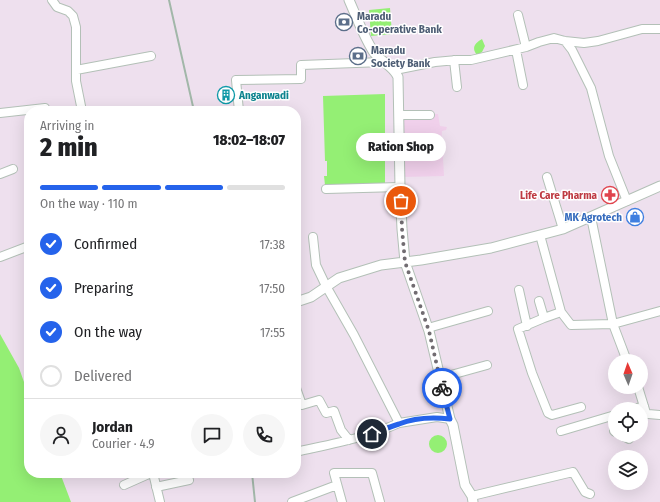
<!DOCTYPE html>
<meta charset="utf-8">
<style>
:root{--surface:#fff;--page:#f6f6f6;--text:#202124;--muted:#757577;--line:#e0e0e0;--accent:#2563eb}
body{margin:0;font-family:"Fira Sans Condensed",sans-serif;background:var(--page);color:var(--text);height:100vh;display:flex;flex-direction:column;font-size:15px;white-space:nowrap}
*{box-sizing:border-box;margin:0}
p{font-size:13px;color:var(--muted)}
.icon{flex:none;width:22px;height:22px;fill:none;stroke:currentColor;stroke-width:2;stroke-linecap:round;stroke-linejoin:round}
.map{position:relative;flex:1;overflow:hidden}
.panel{position:absolute;left:24px;top:106px;width:277px;height:372px;display:flex;flex-direction:column;background:var(--surface);border-radius:16px;box-shadow:0 4px 16px #0002}
.panel>*{flex:none}
.needle{width:26px;rotate:358deg}
.tools{position:absolute;left:608px;top:354px;display:grid;gap:8px}
.tools a{display:grid;place-items:center;width:40px;height:40px;border-radius:50%;background:var(--surface);box-shadow:0 4px 16px #0002;font-size:20px}
.pin{position:absolute;display:grid;place-items:center;width:34px;height:34px;color:#fff;margin:-17px;border:2px solid #fff;border-radius:50%;box-shadow:0 1px 4px #0007}
.courier{position:absolute;display:grid;place-items:center;width:40px;height:40px;margin:-20px;border:3px solid #2563eb;border-radius:50%;background:#fff;color:#222;box-shadow:0 1px 5px #0007}
.bubble{position:absolute;height:28px;border-radius:14px;background:var(--surface);box-shadow:0 4px 16px #0002;font-size:13px;font-weight:800;line-height:28px;text-align:center}
.head em{font-style:normal;font-weight:800}
.head div{display:flex;flex-direction:column-reverse}
.head{display:flex;align-items:center;justify-content:space-between;height:68px;padding:0 16px}
h1{font-size:26px;font-weight:800;line-height:30px}
.bar{display:grid;grid-template-columns:repeat(4,1fr);gap:6px 4px;align-content:center;height:48px;padding:0 16px}
.bar i{height:5px;border-radius:3px;background:var(--line)}
.bar .current{background:var(--accent)}
.bar p{grid-column:span 4}
.line{display:flex;align-items:center;gap:10px;padding:0 16px;border-top:1px solid var(--line)}
.line div{flex:1}
.round{display:grid;place-items:center;flex:none;width:42px;height:42px;border-radius:21px;background:var(--page)}
ol{padding:0 16px;list-style:none}
li{display:flex;align-items:center;gap:12px;height:44px}
li p{margin-inline-start:auto}
li .icon{padding:4px;border-radius:50%;background:var(--accent);color:#fff;stroke-width:4}
li:last-child{color:var(--muted)}
li i{width:22px;height:22px;border:2px solid var(--line);border-radius:50%}
.map>svg:first-child{display:block}
.education{fill:#f0d0eb}
.water{fill:#94ef74}
.lines{fill:none;stroke-linecap:round;stroke-linejoin:round}
.minor-casing{stroke:#b3c0b7;stroke-width:10}
.tertiary-casing{stroke:#b3c0b7;stroke-width:11}
.minor{stroke:#fff;stroke-width:8}
.tertiary{stroke:#fff;stroke-width:9}
.rail{stroke:#a2b7a9;stroke-width:2}
.done{stroke:#716c71;stroke-width:4;stroke-dasharray:0 7.2}
.route{stroke:#2563eb;stroke-width:5}
.labels{text-anchor:middle;dominant-baseline:central;stroke-width:3;stroke-linejoin:round;paint-order:stroke}
.service-label{font-size:11px;font-weight:bold;fill:#4e5e75;stroke:#fff;text-anchor:start}
.culture-label{font-size:11px;font-weight:bold;fill:#0d838f;stroke:#fff;text-anchor:start}
.health-label{font-size:11px;font-weight:bold;fill:#be3a42;stroke:#fff;text-anchor:end}
.shop-label{font-size:11px;font-weight:bold;fill:#366cbe;stroke:#fff;text-anchor:end}
</style>
<div class="map">
<svg width="660" height="502" viewBox="0 0 660 502">
<rect width="100%" height="100%" fill="#eee0ee"/>
<path class="education" d="M397 113 438 114 440 126 447 127 446 130 442 131 441 144H446L443 158 444 176 404 177Z"/>
<path class="water" d="M390 8 392 34 371 36 369 10Z
M482 39 485 46 482 52 477 55C471 48 475 43 482 39Z
M385 94V185H325L324 176H327V161H325L323 96Z
M0 334 19 368 29 396V473H60L71 502H0Z
M429 444a9 9 0 1 1 18 0a9 9 0 1 1-18 0Z"/>
<g class="lines">
<g class="minor-casing">
<path id="minor" d="M52 0 57 7 68 11 73 16 76 27V81L82 111
M518 15 526 47
M565 41 572 50 591 88 609 156 627 201
M516 50 523 85
M454 60 457 87
M76 70 151 56
M395 70 435 62 457 60H471L526 47 539 42 554 38 565 41 584 43 598 41 642 29H660
M239 111 236 80 301 79V65L383 62
M0 113 45 108
M399 115H430
M0 174 13 169
M547 177 563 229
M326 189 400 187
M591 217 613 324 627 361
M540 235 561 312 571 325 613 324 660 311
M313 237 316 265 326 286 354 335 399 423 437 417 450 419
M0 257 29 246
M519 290 527 326
M539 301 544 318
M561 312 544 318 518 329 532 373 548 413 552 415 581 407
M428 328 488 311
M440 378 487 365
M638 387 646 413 648 414 660 415
M296 388 302 405 319 400 326 413 334 411 341 430 349 440
M634 409 644 406
M615 424 614 425V431L615 432
M561 431 615 415
M621 435 629 439
M296 452C331 444 366 438 399 423
M153 473 160 502
M124 485 151 473
M156 487 189 480
M472 496 573 472 585 492 590 494
M292 502 337 485
M342 502 334 473H372L380 502"/>
</g>
<g class="tertiary-casing">
<path id="tertiary" d="M349 0C356 16 364 37 373 51 380 62 393 65 398 77L400 187 402 229 405 262 429 331 450 419 453 425 465 485 472 496 473 502
M296 302 311 297 339 278 381 265 421 260 491 248 563 229 660 186"/>
</g>
<use href="#minor" class="minor"/>
<use href="#tertiary" class="tertiary"/>
<path class="rail" d="M169 0 194 111
M252 473 255 502"/>
</g>
<g class="lines">
<path class="done" d="M401 201 402 229 405 262 429 331 442 388"/>
<path class="route" d="M372 434C381 431 389 427 399 424 414 418 433 417 450 419L442 388"/>
</g>
<defs>
<g id="bank-ring" transform="scale(0.9)"><circle r="9.5" fill="#fff" stroke="#5c6f8a" stroke-width="1.5"/><path d="M-6-4H6V4H-6ZM0-2.3a2.3 2.3 0 1 0 0 4.6a2.3 2.3 0 1 0 0-4.6Z" fill="#5c6f8a"/></g>
<g id="building-ring" transform="scale(0.9)"><circle r="9.5" fill="#fff" stroke="#0f9aa8" stroke-width="1.5"/><path d="M-4-6H4V6H1V3H-1V6H-4ZM-2.5-4.3h1.7v1.8h-1.7ZM.8-4.3h1.7v1.8H.8ZM-2.5-1h1.7V.8h-1.7ZM.8-1h1.7V.8H.8Z" fill="#0f9aa8"/></g>
<g id="pharmacy-ring" transform="scale(0.9)"><circle r="9.5" fill="#fff" stroke="#e0444e" stroke-width="1.5"/><path d="M-2-6h4v4h4v4h-4v4h-4v-4h-4v-4h4Z" fill="#e0444e"/></g>
<g id="shop-ring" transform="scale(0.9)"><circle r="9.5" fill="#fff" stroke="#3f7fe0" stroke-width="1.5"/><path d="M-5-2.5h2.3a2.7 3.5 0 0 1 5.4 0H5L5.5 6h-11ZM-1.5-2.5h3a1.5 2.3 0 0 0-3 0Z" fill="#3f7fe0"/></g>
</defs>
<g fill-rule="evenodd">
<use href="#bank-ring" x="344" y="22"/>
<use href="#bank-ring" x="358" y="56"/>
<use href="#building-ring" x="226" y="95"/>
<use href="#pharmacy-ring" x="610" y="195"/>
<use href="#shop-ring" x="635" y="217"/>
</g>
<g class="labels">
<g class="service-label">
<text x="357" y="16">Maradu<tspan x="357" dy="13">Co-operative Bank</tspan></text>
<text x="371" y="50">Maradu<tspan x="371" dy="13">Society Bank</tspan></text>
</g>
<g class="culture-label">
<text x="239" y="95">Anganwadi</text>
</g>
<g class="health-label">
<text x="597" y="195">Life Care Pharma</text>
</g>
<g class="shop-label">
<text x="622" y="217">MK Agrotech</text>
</g>
</g>
</svg>
<div class="tools">
<a><svg class="needle" viewBox="-14 -14 28 28"><path d="M0-13l5 13h-10z" fill="#e53935"/><path d="M0 13l5-13h-10z" fill="#757577"/></svg></a>
<a><svg class="icon" aria-label="locate" viewBox="0 0 24 24"><circle cx="12" cy="12" r="6"/><path d="M12 2v4M12 18v4M2 12h4M18 12h4"/></svg></a>
<a><svg class="icon" aria-label="layers" viewBox="0 0 24 24"><path d="M12 4l9 5-9 5-9-5zM3 14l9 5 9-5"/></svg></a>
</div>
<div class="pin" style="left:401px;top:201px;background:#ea580c"><svg class="icon" aria-label="bag" viewBox="0 0 24 24"><path d="M5 8h14l-1 12H6zM9 8a3 3 0 0 1 6 0"/></svg></div>
<div class="pin" style="left:372px;top:434px;background:#1f2937"><svg class="icon" aria-label="home" viewBox="0 0 24 24"><path d="M3 11l9-7 9 7M6 9v11h12V9"/></svg></div>
<div class="courier" style="left:442px;top:388px"><svg class="icon" aria-label="bike" viewBox="0 0 24 24"><circle cx="6" cy="16" r="4"/><circle cx="18" cy="16" r="4"/><path d="M6 16l4-8h5l3 8M10 8l3 8H6M13 5h3"/></svg></div>
<div class="bubble" style="left:356px;top:133px;width:90px">Ration Shop</div>
<section class="panel">
<div class="head"><div><h1>2 min</h1><p>Arriving in</p></div><em>18:02–18:07</em></div>
<div class="bar"><i class="current"></i><i class="current"></i><i class="current"></i><i></i><p>On the way · 110 m</p></div>
<ol>
<li><svg class="icon" aria-label="check" viewBox="0 0 24 24"><path d="M5 12l5 5 9-10"/></svg>Confirmed<p>17:38</p></li>
<li><svg class="icon" aria-label="check" viewBox="0 0 24 24"><path d="M5 12l5 5 9-10"/></svg>Preparing<p>17:50</p></li>
<li><svg class="icon" aria-label="check" viewBox="0 0 24 24"><path d="M5 12l5 5 9-10"/></svg>On the way<p>17:55</p></li>
<li><i></i>Delivered</li>
</ol>
<div class="line" style="height:72px"><a class="round"><svg class="icon" aria-label="person" viewBox="0 0 24 24"><circle cx="12" cy="8" r="4"/><path d="M4 21q1-7 8-7t8 7"/></svg></a><div><b>Jordan</b><p>Courier · 4.9</p></div><a class="round"><svg class="icon" aria-label="chat" viewBox="0 0 24 24"><path d="M4 5h16v11H9l-5 4z"/></svg></a><a class="round"><svg class="icon" aria-label="phone" viewBox="0 0 24 24"><path d="M5 4h4l2 5-3 2q2 4 5 5l2-3 5 2v4C11 20 4 13 5 4z"/></svg></a></div>
</section>
</div>
